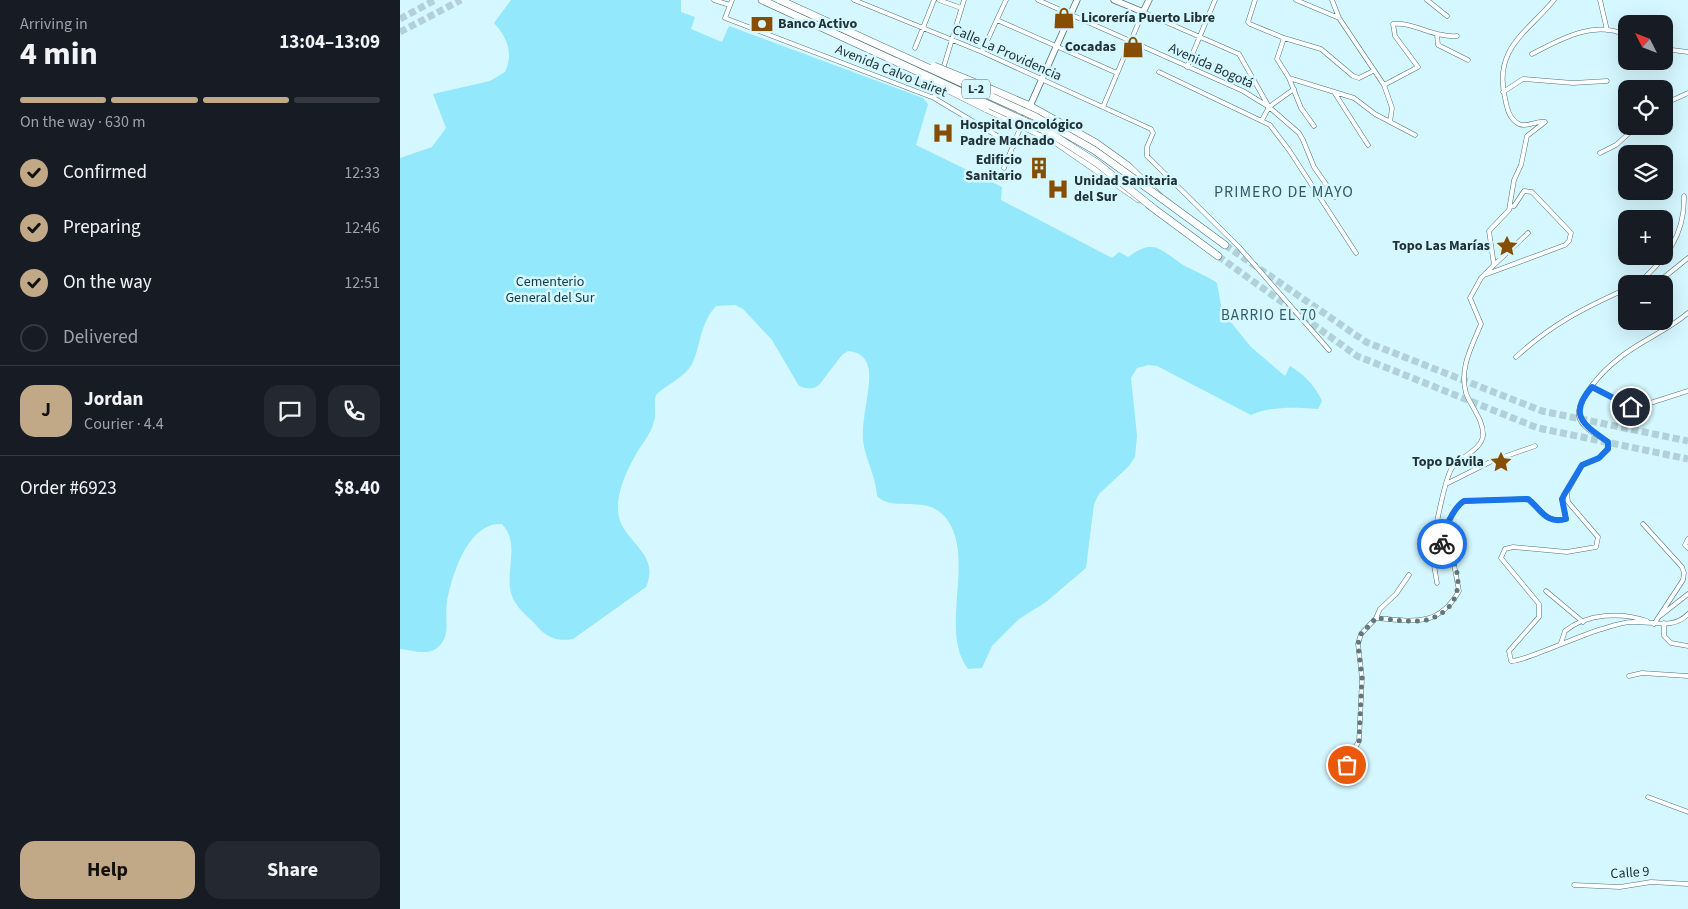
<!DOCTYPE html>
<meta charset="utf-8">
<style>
:root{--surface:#171b24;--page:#242831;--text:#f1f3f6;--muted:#9ea1a6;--line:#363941;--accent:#c1a988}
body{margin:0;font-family:"Source Sans 3",sans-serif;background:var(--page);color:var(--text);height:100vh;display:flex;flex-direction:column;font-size:19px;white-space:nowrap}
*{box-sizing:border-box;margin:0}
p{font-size:16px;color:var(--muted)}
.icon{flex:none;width:28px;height:28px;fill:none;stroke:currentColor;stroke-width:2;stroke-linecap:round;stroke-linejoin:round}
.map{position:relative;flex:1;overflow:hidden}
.drawer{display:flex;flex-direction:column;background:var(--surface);width:400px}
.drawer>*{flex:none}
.needle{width:32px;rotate:312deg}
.fabs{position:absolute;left:1218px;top:15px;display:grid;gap:10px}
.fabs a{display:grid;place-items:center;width:55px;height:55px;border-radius:10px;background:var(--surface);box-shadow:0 5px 20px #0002;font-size:25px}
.pin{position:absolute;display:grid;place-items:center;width:42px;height:42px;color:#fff;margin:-21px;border:2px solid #fff;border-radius:50%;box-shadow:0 1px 5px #0007}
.courier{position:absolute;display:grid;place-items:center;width:50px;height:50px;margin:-25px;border:4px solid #1a73e8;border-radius:50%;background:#fff;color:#222;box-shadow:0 1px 6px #0007}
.headline em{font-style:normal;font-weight:700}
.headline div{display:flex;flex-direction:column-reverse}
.headline{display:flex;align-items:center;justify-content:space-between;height:85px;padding:0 20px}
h1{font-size:32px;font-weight:700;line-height:38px}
.bar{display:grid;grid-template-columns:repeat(4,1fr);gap:8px 5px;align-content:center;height:60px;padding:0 20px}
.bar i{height:6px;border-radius:4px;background:var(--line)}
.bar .current{background:var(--accent)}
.bar p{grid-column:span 4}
.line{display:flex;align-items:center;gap:12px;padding:0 20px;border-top:1px solid var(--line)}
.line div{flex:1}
.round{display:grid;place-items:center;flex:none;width:52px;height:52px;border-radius:15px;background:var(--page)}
ol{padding:0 20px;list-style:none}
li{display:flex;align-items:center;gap:15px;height:55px}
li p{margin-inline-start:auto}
li .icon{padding:5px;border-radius:50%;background:var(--accent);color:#111;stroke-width:4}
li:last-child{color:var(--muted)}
li i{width:28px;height:28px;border:2px solid var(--line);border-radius:50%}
.action{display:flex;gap:10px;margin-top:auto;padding:10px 20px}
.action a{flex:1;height:58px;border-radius:15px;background:var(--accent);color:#111;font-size:20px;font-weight:700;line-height:58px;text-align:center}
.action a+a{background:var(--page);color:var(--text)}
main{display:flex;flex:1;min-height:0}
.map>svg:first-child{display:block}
.green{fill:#94e8fb}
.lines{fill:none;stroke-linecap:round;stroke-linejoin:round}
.highway-tunnel{stroke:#b1d0d7;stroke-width:7;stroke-dasharray:7 3.5;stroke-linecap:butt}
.street-casing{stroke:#4c737c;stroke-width:5}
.secondary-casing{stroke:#4c737c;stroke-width:7}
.highway-casing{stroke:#4c737c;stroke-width:8}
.street{stroke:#fff;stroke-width:4}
.secondary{stroke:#fff;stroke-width:5.5}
.highway{stroke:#fff;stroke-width:7}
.highway-bridge-casing{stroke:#4c737c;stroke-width:8;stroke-linecap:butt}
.highway-bridge{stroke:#fff;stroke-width:7}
.done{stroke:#60777c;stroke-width:5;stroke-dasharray:0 9}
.route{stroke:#1a73e8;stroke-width:6}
.labels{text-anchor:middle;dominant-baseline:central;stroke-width:5;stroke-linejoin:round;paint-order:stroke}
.shield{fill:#d5f7ff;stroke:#576d72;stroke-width:1}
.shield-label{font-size:12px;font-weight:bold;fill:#213236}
.poi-label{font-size:14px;font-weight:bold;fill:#213236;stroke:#d5f7ff;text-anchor:start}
.street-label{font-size:14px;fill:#213236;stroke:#d5f7ff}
.park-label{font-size:14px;fill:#103941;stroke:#d5f7ff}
.neighbourhood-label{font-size:15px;letter-spacing:1px;fill:#345a63;stroke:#d5f7ff}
.quarter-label{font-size:16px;letter-spacing:1px;fill:#345a63;stroke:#d5f7ff}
</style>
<main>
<section class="drawer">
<div class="headline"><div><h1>4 min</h1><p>Arriving in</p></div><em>13:04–13:09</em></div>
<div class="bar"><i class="current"></i><i class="current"></i><i class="current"></i><i></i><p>On the way · 630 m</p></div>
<ol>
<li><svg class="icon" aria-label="check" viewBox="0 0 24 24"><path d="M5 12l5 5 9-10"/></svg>Confirmed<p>12:33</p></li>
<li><svg class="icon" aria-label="check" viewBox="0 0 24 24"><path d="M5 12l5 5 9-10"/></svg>Preparing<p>12:46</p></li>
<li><svg class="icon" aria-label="check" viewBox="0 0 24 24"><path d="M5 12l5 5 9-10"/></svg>On the way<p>12:51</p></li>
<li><i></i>Delivered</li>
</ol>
<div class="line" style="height:90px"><b class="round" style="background:var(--accent);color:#111">J</b><div><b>Jordan</b><p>Courier · 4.4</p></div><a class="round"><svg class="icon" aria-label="chat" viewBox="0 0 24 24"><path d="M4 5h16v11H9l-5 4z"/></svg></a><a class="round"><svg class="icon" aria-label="phone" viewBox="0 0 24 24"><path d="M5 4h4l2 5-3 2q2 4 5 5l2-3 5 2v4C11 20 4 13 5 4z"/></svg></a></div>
<div class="line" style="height:65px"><div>Order #6923</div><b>$8.40</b></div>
<div class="action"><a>Help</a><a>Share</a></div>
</section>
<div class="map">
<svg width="1288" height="909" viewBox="0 0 1288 909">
<rect width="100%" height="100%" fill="#d5f7ff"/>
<path class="green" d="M111 0H281V12L295 17 291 29 322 42 329 26 523 98 528 104 516 145 602 187 601 200 712 258 719 252 728 257C751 241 755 245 776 260 787 269 805 274 817 283L822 310 829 320 851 347 885 376 890 366C904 374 916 387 922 401L918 409C897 407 870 406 851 415L757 366 748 365 737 368 731 378 737 436 735 457 729 466 699 494 694 504 686 568 646 602 619 619 592 646 582 668 568 669C540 633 572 566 551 526 532 489 495 515 477 496 476 476 465 459 463 440 461 418 473 383 468 366 465 355 457 352 448 351L442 355 419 385C413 390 406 389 399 386L372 340 343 309 335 305 316 306C299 325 302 343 292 364 285 377 266 385 256 395 253 403 257 413 254 421 251 436 240 445 234 458 226 472 217 493 218 509 218 541 262 551 246 587L173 639C156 642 146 637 136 625 130 618 121 612 117 605 98 579 124 548 102 524 68 522 52 575 47 602 44 617 52 637 37 648 26 656 12 650 0 649V158L32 147 46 128 33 94 90 81 105 72C114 53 107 37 94 23Z"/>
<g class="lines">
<path class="highway-tunnel" d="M0 19 35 0
M0 32 61 0
M825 245 966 342 1142 411 1288 441
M818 256 957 356 1138 428 1288 459"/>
<g class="street-casing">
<path id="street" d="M314 0 330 5
M332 0 325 18 534 98 614 146
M454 0 582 52 751 129 753 133 747 147V156L839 247 929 350
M539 0 561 8
M638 0 843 91 869 107 899 133 903 140 914 167 935 197
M855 0 848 22 850 24 884 38 921 49 953 76 959 78 973 71
M896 0 939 18
M932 0 939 18 984 85 992 108 990 122
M1027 0 1047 16
M1200 0 1207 30
M597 20 717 73
M1037 35 1038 45 1068 60
M884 38 877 59 889 78 954 98 975 114 1015 135
M515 48 534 0
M1264 49 1288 52
M582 52 606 0
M1132 54C1161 39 1193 20 1226 35
M787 67 815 0
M543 69 564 0
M759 72 870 125 889 150 956 253
M889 78 901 108 914 126
M984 85 1018 67 995 36 993 24C1011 21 1035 38 1057 36
M934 92 968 145
M1103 92 1123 79 1173 83 1207 81
M534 98 539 83
M1264 104 1288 93
M703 107 743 12 839 54 869 107
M862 120 869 107 894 89
M1200 153 1216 145 1237 126
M604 168 621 126
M1094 265 1128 233
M1087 274 1165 245 1169 241 1171 233 1132 192 1124 191 1114 206 1110 207
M1238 284C1266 258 1285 236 1284 196
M1239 284 1262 279 1288 258
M1288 313C1266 332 1239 341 1217 360 1204 370 1176 399 1179 416 1181 428 1199 436 1208 442L1207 449 1199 458 1182 465 1167 492 1168 502 1198 537 1196 547 1167 552 1113 547 1105 549 1101 558 1139 604V617L1109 651 1111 661C1120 663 1185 633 1202 629 1212 626 1223 622 1232 622 1250 621 1274 630 1288 614
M1116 357C1152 324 1182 309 1226 289
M1192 387 1231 407 1241 406 1288 391
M1046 484 1092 461 1135 446
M1243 524 1282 567 1284 573 1283 580 1254 624
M1035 538 1032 553 1037 583
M1288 539 1285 545 1288 548
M1042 544C1042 531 1053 508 1064 501L1128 499C1141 509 1146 524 1166 519L1162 499 1167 492
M1146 591 1183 622
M1260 616 1288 594
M976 618C1013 621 1038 628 1059 591L1053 559 1035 538C1035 527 1046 476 1052 468 1060 457 1081 450 1083 436 1084 420 1071 407 1066 393 1059 368 1072 346 1081 324L1070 298 1081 278 1094 265 1089 231 1109 210 1114 180 1121 165 1127 136 1145 122C1137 120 1127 128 1119 124 1109 119 1107 108 1105 98 1093 48 1128 32 1154 0
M1264 623V636L1271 643 1288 646
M1161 643 1165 631C1187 613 1222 612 1247 621
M1229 676 1242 673 1288 676
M945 779 949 758 959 741 962 678 958 644 961 634 976 618 980 609 996 594 1009 575
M1248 797 1288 812
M1174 885 1220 887 1251 882 1288 884"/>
</g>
<g class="secondary-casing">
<path id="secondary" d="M714 0 743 12 749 0
M622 124 677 0"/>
</g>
<g class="highway-casing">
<path id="highway" d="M362 0 497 62
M593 90 630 106 696 143 728 166 761 198 825 245
M585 108 655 141 739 199
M749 205 818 256"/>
</g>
<use href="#street" class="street"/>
<use href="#secondary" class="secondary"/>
<use href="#highway" class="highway"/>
<g class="highway-bridge-casing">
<path id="highway-bridge" d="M380 0 636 117 694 150 761 198
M497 62 650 133 697 163 752 207
M534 66 593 90
M521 76 585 108"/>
</g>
<use href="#highway-bridge" class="highway-bridge"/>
</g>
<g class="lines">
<path class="done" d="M947 765 959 741 962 678 958 644 961 634 976 618C992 619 1014 624 1030 619 1066 606 1064 569 1042 544"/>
<path class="route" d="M1042 544C1042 532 1054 507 1064 501L1128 499C1141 509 1146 525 1166 519L1162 499 1164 495 1182 465 1199 458 1208 449V442C1184 425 1167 415 1192 387L1231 407"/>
</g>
<defs>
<g id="shop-bare" transform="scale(1.725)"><path d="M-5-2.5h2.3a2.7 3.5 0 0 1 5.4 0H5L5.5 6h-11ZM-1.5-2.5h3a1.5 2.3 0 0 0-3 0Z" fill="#874e02" stroke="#d5f7ff" stroke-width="2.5" paint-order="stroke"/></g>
<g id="bank-bare" transform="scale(1.725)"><path d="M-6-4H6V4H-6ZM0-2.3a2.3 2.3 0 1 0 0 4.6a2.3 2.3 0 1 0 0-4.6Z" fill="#874e02" stroke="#d5f7ff" stroke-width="2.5" paint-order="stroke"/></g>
<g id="hospital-bare" transform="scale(1.725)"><path d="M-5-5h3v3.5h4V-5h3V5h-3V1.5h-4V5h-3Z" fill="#874e02" stroke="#d5f7ff" stroke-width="2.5" paint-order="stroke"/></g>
<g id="building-bare" transform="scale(1.725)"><path d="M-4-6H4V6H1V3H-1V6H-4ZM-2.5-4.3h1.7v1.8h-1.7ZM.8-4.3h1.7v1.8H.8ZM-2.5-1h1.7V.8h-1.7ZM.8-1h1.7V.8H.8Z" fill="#874e02" stroke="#d5f7ff" stroke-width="2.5" paint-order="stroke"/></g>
<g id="sight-bare" transform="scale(1.725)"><path d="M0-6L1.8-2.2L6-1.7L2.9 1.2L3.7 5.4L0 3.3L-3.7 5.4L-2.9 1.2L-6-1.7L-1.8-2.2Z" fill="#874e02" stroke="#d5f7ff" stroke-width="2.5" paint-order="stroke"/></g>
</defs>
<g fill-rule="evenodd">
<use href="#shop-bare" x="664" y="18"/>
<use href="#bank-bare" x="362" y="24"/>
<use href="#shop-bare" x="733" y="47"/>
<use href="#hospital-bare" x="543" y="133"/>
<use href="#building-bare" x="639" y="168"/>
<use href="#hospital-bare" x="658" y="189"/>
<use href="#sight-bare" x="1107" y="246"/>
<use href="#sight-bare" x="1101" y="462"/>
</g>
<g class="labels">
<rect class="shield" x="562" y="79.5" width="28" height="19" rx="4"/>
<g class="shield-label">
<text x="576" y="89">L-2</text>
</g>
<g class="poi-label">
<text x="681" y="18">Licorería Puerto Libre</text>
<text x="378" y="24">Banco Activo</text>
<text x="716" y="47" text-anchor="end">Cocadas</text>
<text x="560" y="125">Hospital Oncológico<tspan x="560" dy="16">Padre Machado</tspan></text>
<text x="622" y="160" text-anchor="end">Edificio<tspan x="622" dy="16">Sanitario</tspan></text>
<text x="674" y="181">Unidad Sanitaria<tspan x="674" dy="16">del Sur</tspan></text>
<text x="1090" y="246" text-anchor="end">Topo Las Marías</text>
<text x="1084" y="462" text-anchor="end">Topo Dávila</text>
</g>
<g class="street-label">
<text transform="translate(607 53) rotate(24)">Calle La Providencia</text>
<text transform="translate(811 66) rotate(24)">Avenida Bogotá</text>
<text transform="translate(491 71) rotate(22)">Avenida Calvo Lairet</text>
<text transform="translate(1230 873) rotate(-4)">Calle 9</text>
</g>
<g class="park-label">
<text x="150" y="282">Cementerio<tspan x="150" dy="16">General del Sur</tspan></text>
</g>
<g class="neighbourhood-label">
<text x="869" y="315">BARRIO EL 70</text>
</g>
<g class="quarter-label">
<text x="884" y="192">PRIMERO DE MAYO</text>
</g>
</g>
</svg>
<div class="fabs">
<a><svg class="needle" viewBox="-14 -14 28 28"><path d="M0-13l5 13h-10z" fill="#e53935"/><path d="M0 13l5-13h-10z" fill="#9ea1a6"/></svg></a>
<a><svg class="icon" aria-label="locate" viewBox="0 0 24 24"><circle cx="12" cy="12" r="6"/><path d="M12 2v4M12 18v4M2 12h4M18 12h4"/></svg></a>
<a><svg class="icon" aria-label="layers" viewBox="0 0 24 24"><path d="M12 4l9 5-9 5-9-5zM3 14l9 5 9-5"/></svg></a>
<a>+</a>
<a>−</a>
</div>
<div class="pin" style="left:947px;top:765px;background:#ea580c"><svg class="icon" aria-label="bag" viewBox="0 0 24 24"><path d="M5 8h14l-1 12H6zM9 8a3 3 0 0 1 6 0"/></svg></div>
<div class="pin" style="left:1231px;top:407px;background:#1f2937"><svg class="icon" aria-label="home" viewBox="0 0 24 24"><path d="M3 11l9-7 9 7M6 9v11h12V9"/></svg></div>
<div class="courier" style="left:1042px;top:544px"><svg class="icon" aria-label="bike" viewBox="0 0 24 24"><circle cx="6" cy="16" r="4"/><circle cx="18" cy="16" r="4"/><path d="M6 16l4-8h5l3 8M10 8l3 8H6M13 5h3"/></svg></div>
</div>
</main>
